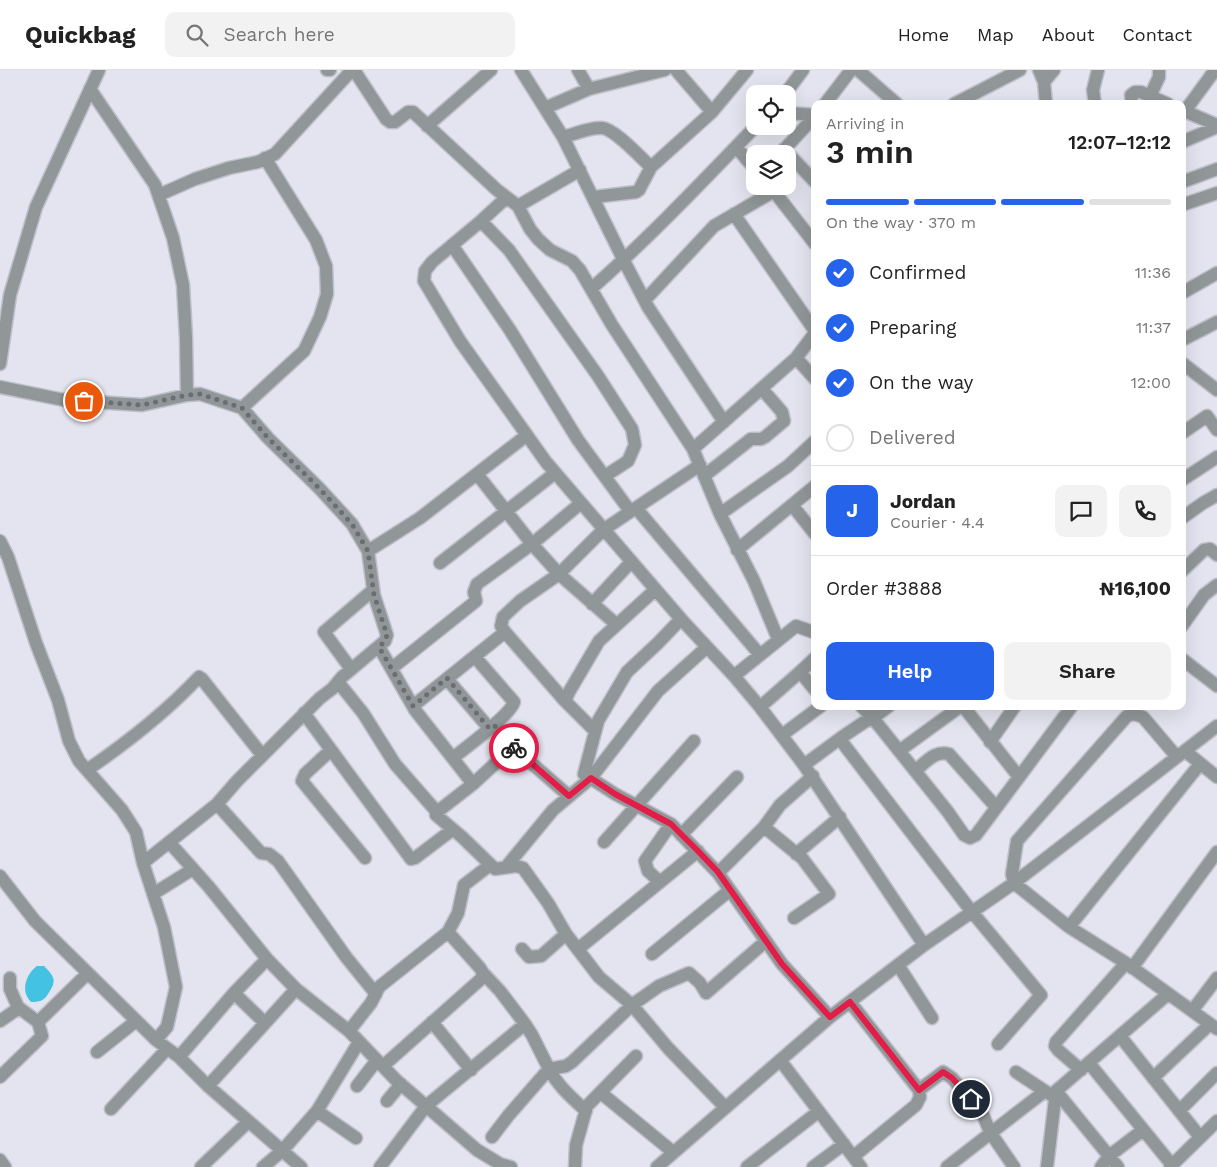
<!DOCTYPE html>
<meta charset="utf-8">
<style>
:root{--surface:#fff;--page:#f2f2f2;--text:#222;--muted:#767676;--line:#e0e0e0;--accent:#2563eb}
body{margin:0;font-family:"Work Sans",sans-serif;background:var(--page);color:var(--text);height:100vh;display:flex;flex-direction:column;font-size:19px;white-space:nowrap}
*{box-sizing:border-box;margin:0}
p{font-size:16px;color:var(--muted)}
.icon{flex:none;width:28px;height:28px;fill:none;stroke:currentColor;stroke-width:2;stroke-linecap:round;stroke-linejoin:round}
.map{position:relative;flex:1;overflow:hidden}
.sheet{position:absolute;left:811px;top:30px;width:375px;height:610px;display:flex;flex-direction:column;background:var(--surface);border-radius:10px;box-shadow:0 5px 20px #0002}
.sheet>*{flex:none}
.controls{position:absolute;left:746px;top:15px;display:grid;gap:10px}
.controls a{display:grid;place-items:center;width:50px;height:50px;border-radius:10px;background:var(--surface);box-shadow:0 5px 20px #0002;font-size:25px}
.pin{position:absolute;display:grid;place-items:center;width:42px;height:42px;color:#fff;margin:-21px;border:2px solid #fff;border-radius:50%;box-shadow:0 1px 5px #0007}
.courier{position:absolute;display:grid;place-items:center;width:50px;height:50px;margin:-25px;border:4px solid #e11d48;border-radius:50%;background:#fff;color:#222;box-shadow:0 1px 6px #0007}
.summary em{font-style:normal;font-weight:600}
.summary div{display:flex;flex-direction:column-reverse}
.summary{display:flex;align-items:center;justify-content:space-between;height:85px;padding:0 15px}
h1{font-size:32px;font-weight:600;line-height:38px}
.bar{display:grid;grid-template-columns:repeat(4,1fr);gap:8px 5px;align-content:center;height:60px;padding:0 15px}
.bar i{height:6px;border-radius:4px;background:var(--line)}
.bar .active{background:var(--accent)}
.bar p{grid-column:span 4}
.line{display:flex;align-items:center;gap:12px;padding:0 15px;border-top:1px solid var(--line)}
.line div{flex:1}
.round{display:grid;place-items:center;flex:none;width:52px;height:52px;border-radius:10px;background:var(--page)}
ol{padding:0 15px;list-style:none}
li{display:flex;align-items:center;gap:15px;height:55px}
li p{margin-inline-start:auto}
li .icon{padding:5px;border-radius:50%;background:var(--accent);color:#fff;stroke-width:4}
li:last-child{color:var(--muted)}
li i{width:28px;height:28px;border:2px solid var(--line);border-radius:50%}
.button{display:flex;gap:10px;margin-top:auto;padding:10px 15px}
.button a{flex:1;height:58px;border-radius:10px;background:var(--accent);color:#fff;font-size:20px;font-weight:600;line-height:58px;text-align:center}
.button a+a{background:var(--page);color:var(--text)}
header{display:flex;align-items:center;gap:30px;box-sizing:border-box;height:70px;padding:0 25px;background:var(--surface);border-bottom:1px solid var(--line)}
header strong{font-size:24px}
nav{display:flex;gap:28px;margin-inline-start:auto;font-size:18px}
.search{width:350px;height:45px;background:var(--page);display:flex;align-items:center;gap:12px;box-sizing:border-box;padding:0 18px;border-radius:10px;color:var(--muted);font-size:19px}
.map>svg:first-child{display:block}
.water{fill:#44c2e1}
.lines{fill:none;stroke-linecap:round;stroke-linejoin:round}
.minor-casing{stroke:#bfbfca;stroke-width:15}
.minor{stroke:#919798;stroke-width:12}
.done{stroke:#6c6c73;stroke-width:5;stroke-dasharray:0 9}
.route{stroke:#e11d48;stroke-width:6}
</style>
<header>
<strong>Quickbag</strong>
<div class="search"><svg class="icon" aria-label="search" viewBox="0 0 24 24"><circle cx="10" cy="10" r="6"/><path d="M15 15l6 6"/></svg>Search here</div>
<nav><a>Home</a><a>Map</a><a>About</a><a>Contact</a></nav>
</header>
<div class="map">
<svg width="1217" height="1097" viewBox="0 0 1217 1097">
<rect width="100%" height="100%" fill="#e4e4f0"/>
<path class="water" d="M37 896H44C55 907 57 911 48 924 44 931 39 932 31 932 20 921 26 904 37 896Z"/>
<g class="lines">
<g class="minor-casing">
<path id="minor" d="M327 0H330
M354 0 386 49 390 52H395L408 42H413L497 120 518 136 530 159 538 169 550 180 572 191 580 200 612 255 693 379 720 444 754 511 778 569
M521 0 563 67 624 191 648 237 724 352
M578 0 589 19
M676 0 712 42
M858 0 897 34
M1039 0 1044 12 1046 34
M1044 12 1054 0
M90 19 155 115 173 168 183 215 186 268 187 325
M785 24 803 0
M1150 26 1159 7V0
M825 34 851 0
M954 34 1020 0
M1095 34 1093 20 1098 0
M1132 34 1131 25 1135 22H1141L1168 34
M545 38 589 19 665 0
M1182 40 1217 55
M1185 41 1215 0
M788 43 815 45
M427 56 491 0
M563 67C575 64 590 57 602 58 615 59 641 88 651 97
M1182 72 1217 57
M736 77 755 99
M784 79 815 112
M780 84 815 46
M1182 112 1217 99
M770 116 815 174
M159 125 195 109 229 98 258 92 275 84 352 0
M594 127 636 122 639 120 651 97 712 42 747 0
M506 128 481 151 432 192 425 201 424 211 460 271 546 392 681 549 734 606 760 637 804 695 924 875
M1182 135 1217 123
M518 136 580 100
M734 144 815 261
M481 151 509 180 598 306 632 359 635 375 628 391 605 406
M452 175 510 260 578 370 630 441
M591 219C649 168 702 112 756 56
M1182 223 1217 203
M645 230 714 156 774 121
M1182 270 1217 252
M796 288 815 309
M1182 293 1217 320
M0 294 10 225 36 137 99 0
M0 317 64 330 142 335 187 325 200 324 242 338 268 368 319 418 352 454 368 481 374 525 387 565 385 571 342 607 332 619 320 628 237 711 217 734 143 793
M242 338 304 281 320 247 327 224 326 196 316 170 265 88
M1182 363 1207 346 1217 360
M693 379 796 288 815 263
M477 404 532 474 559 504 616 554
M704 406 751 369H761L765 367 784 351 782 342 762 319
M1182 410 1217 387
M792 435 815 464
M636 438 760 585
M720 444 788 396 815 371
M1182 448 1203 433 1217 425
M0 471 8 487 36 573 58 630 69 671 79 691 122 740 136 762 143 793 164 857 176 917 167 957 156 970
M737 480 815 416
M368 481 420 448 527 365
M440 493 555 403
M1182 501 1204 480 1210 479 1217 485
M592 534 631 492
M681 549 658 573 627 602 598 651 584 704 615 724 671 754 718 803 782 894 830 947
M1182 556 1204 525 1217 515
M379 577 415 640 473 714
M815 588 800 602 815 620
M1182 589 1217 616
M392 598 476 531 474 522 477 514 532 474 581 433
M351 599 324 562 373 520
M734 606 796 556 813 562
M447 609 489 658
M338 612 363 643 395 694 437 742
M565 631 505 562 501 556 503 547 520 531 559 504 603 460 700 395
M413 636 505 562
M861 636 872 647 948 742 964 765 970 768 976 765 1072 636
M963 636 1019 707
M760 637 800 602
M304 643 411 789 415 788 452 760
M872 647 842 667V672L972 842 1041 925 998 974
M873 648 889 636
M494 655 513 677 569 726
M595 661 565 631 569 622 599 571 655 520
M782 665 821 636
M990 672 1015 636
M513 677 473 714 437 742 436 745 462 767 495 799 516 796 523 798 548 833 566 864 599 907 632 935 668 978 725 1037
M331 680 305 704 302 711 365 788
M899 681 961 636
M1185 681 1217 707
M1177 687 1143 647 1134 644 1127 646 1017 771 1012 804 1014 813 1069 857 1126 893 1217 959
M453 688C466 677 510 646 514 632L475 587
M804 695 842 667
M87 700C128 672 164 644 199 607L202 609 262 685
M915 701C926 692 935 680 949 684L996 737
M217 734 261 783 269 784 278 791 346 887 376 924
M764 757 802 788 829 824 794 848
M681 765 737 707
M169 772 209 817 267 889 296 919 349 961 396 1010 477 1080 500 1094 511 1097
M604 772 694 671
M796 784 840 747
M506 797 553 740 591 708 658 621 707 577
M718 803 764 757 780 735 813 706
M0 806 35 851 156 970 179 987 208 1016 301 1097
M660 812 648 801 645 791 671 754
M153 824 193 799
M1069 857 1200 694
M522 879 529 887 541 886 566 864
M578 879 698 781
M652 884 730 820
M898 895 932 948
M1132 898 1217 782
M483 903 500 921 525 954
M234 923 265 953
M850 932 919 1020 920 1027 916 1035 854 1086
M18 937 38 952
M1192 941 1217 908
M0 951 16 940 18 937 10 919V908
M432 952 471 1000
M349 961 371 933 379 917 448 862 458 843 464 815 490 795
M1120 966 1200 1067
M97 982 136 951
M179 987 234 923 267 889
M780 990 861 1097
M1089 993 1172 1095
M383 996 481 909 483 903 480 898 448 862
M1081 1000 1058 980 1055 976 1056 972 1126 893
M1016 1002 1051 1025
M0 1007 42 966 38 952 88 903
M1153 1008 1210 954
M208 1016 296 919
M357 1016 377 990
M919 1020 943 1002 952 1008 981 1040 990 1062 1014 1097
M1056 1021 1118 1097
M601 1023 673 1082
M387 1031 401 1014
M111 1039 167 979
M317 1041 356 1068
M1179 1041 1217 1003
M492 1067 508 1046 549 999C558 1016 572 1028 586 1041
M0 1090 5 1097
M201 1097 248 1052
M263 1097 282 1081 317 1041 359 972
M380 1097 426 1036 525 954 532 965 549 999 566 996 572 992 632 935 659 916 689 903 700 913 706 923 766 871
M575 1097 576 1075 587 1036 636 986
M657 1097 830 947 924 875 1014 813 1217 656
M747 1097 818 1042
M813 1097 844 1074
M947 1097 1045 1021
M1047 1097 1056 1021 1168 924
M1101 1097 1109 1086 1143 1060
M1170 1097 1217 1051"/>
</g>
<use href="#minor" class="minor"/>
</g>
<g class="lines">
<path class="done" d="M84 331 142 335 187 325 200 324 242 338 268 368 319 418 352 454 368 481 374 525 387 565 385 571 379 577 413 636 447 608 489 658 494 655 514 678"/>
<path class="route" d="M514 678 569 726 591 708 615 724 671 754 698 781 718 802 782 894 830 947 850 932 919 1020 943 1002 952 1008 971 1029"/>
</g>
</svg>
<div class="controls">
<a><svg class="icon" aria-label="locate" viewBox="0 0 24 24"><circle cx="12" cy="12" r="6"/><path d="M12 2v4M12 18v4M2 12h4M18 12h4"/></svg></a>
<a><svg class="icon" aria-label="layers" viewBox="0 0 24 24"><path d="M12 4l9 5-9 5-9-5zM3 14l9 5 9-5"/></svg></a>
</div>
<div class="pin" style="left:84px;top:331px;background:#ea580c"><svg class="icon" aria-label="bag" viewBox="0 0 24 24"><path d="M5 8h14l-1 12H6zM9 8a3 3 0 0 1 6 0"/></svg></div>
<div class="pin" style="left:971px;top:1029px;background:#1f2937"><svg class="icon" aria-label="home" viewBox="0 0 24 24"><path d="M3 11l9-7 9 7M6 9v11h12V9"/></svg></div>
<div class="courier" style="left:514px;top:678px"><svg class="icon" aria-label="bike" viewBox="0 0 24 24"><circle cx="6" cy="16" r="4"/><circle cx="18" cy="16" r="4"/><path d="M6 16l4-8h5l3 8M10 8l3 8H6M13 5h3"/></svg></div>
<section class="sheet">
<div class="summary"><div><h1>3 min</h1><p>Arriving in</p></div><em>12:07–12:12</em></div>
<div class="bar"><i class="active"></i><i class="active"></i><i class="active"></i><i></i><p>On the way · 370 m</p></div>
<ol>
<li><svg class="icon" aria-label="check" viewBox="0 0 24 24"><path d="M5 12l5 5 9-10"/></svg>Confirmed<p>11:36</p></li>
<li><svg class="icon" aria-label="check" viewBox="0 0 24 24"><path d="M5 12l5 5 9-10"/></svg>Preparing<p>11:37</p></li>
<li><svg class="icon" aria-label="check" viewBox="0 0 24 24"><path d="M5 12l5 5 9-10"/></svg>On the way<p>12:00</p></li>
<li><i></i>Delivered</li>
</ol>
<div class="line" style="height:90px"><b class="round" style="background:var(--accent);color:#fff">J</b><div><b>Jordan</b><p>Courier · 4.4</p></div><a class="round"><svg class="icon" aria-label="chat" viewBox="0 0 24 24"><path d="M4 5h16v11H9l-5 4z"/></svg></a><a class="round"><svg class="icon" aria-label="phone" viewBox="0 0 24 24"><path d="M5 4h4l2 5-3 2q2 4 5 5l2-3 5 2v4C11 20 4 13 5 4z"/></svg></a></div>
<div class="line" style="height:65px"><div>Order #3888</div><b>₦16,100</b></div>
<div class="button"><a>Help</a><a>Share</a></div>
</section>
</div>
